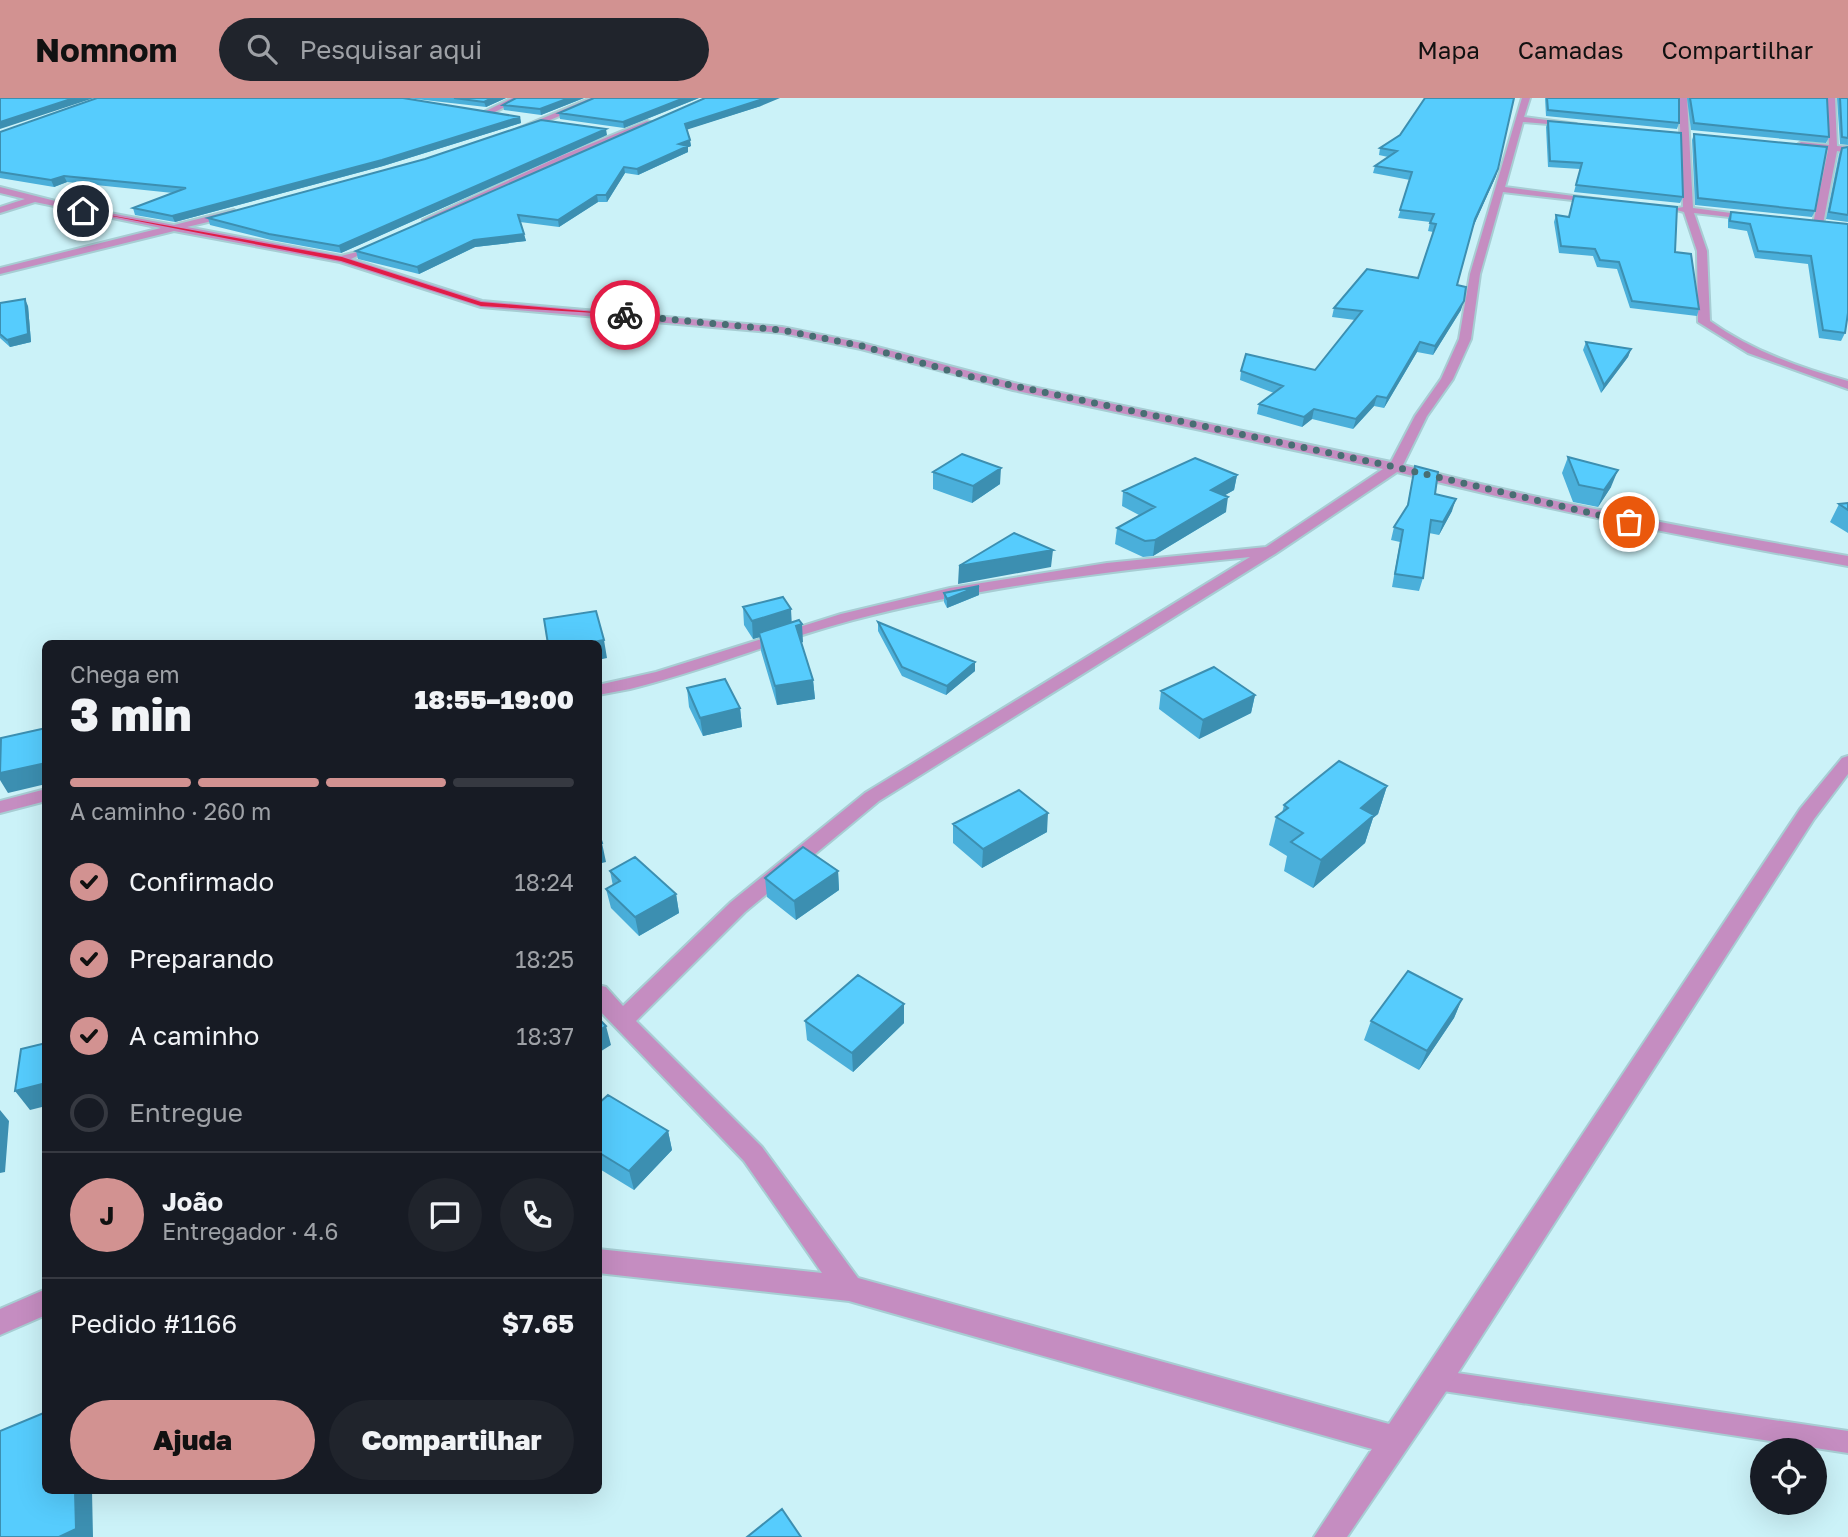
<!DOCTYPE html>
<html lang="pt">
<meta charset="utf-8">
<style>
:root{--surface:#171b24;--page:#20242c;--text:#f1f3f6;--muted:#9ea1a6;--line:#363941;--accent:#d29291}
body{margin:0;font-family:"Golos Text",sans-serif;background:var(--page);color:var(--text);height:100vh;display:flex;flex-direction:column;font-size:26px;white-space:nowrap}
*{box-sizing:border-box;margin:0}
p{font-size:23px;color:var(--muted)}
.icon{flex:none;width:38px;height:38px;fill:none;stroke:currentColor;stroke-width:2;stroke-linecap:round;stroke-linejoin:round}
.map{position:relative;flex:1;overflow:hidden}
.panel{position:absolute;left:42px;top:542px;width:560px;height:854px;display:flex;flex-direction:column;background:var(--surface);border-radius:10px;box-shadow:0 7px 28px #0002}
.panel>*{flex:none}
.controls{position:absolute;left:1750px;top:1340px;display:grid;gap:14px}
.controls a{display:grid;place-items:center;width:77px;height:77px;border-radius:50%;background:var(--surface);box-shadow:0 7px 28px #0002;font-size:35px}
.pin{position:absolute;display:grid;place-items:center;width:60px;height:60px;color:#fff;margin:-30px;border:4px solid #fff;border-radius:50%;box-shadow:0 2px 7px #0007}
.courier{position:absolute;display:grid;place-items:center;width:70px;height:70px;margin:-35px;border:5px solid #e11d48;border-radius:50%;background:#fff;color:#222;box-shadow:0 2px 9px #0007}
.summary em{font-style:normal;font-weight:800}
.summary div{display:flex;flex-direction:column-reverse}
.summary{display:flex;align-items:center;justify-content:space-between;height:119px;padding:0 28px}
h1{font-size:46px;font-weight:800;line-height:52px}
.bar{display:grid;grid-template-columns:repeat(4,1fr);gap:10px 7px;align-content:center;height:84px;padding:0 28px}
.bar i{height:9px;border-radius:5px;background:var(--line)}
.bar .active{background:var(--accent)}
.bar p{grid-column:span 4}
.line{display:flex;align-items:center;gap:18px;padding:0 28px;border-top:2px solid var(--line)}
.line div{flex:1}
.round{display:grid;place-items:center;flex:none;width:74px;height:74px;border-radius:37px;background:var(--page)}
ol{padding:0 28px;list-style:none}
li{display:flex;align-items:center;gap:21px;height:77px}
li p{margin-inline-start:auto}
li .icon{padding:7px;border-radius:50%;background:var(--accent);color:#111;stroke-width:4}
li:last-child{color:var(--muted)}
li i{width:38px;height:38px;border:4px solid var(--line);border-radius:50%}
.cta{display:flex;gap:14px;margin-top:auto;padding:14px 28px}
.cta a{flex:1;height:80px;border-radius:42px;background:var(--accent);color:#111;font-size:28px;font-weight:800;line-height:80px;text-align:center}
.cta a+a{background:var(--page);color:var(--text)}
header{display:flex;align-items:center;gap:42px;box-sizing:border-box;height:98px;padding:0 35px;background:var(--accent);color:#111}
header strong{font-size:33px}
nav{display:flex;gap:38px;margin-inline-start:auto;font-size:24px}
.search{width:490px;height:63px;background:var(--page);display:flex;align-items:center;gap:18px;box-sizing:border-box;padding:0 24px;border-radius:38px;color:var(--muted);font-size:26px}
.map>svg:first-child{display:block}
.lines{fill:none;stroke-linecap:round;stroke-linejoin:round}
.service-casing{stroke:#a7cdd3;stroke-width:4}
.minor-casing{stroke:#a7cdd3;stroke-width:4}
.service{fill:#c58dc1;fill-rule:evenodd}
.minor{fill:#c58dc1;fill-rule:evenodd}
.wall{fill:#4aafda}
.shaded-wall{fill:#3c8fb1}
.building{fill:#56ccfd;stroke:#3c8fb1;stroke-width:2}
.route{fill:#e11d48}
.done{stroke:#486e73;stroke-width:7;stroke-dasharray:0 12.6}
</style>
<header>
<strong>Nomnom</strong>
<div class="search"><svg class="icon" aria-label="search" viewBox="0 0 24 24"><circle cx="10" cy="10" r="6"/><path d="M15 15l6 6"/></svg>Pesquisar aqui</div>
<nav><a>Mapa</a><a>Camadas</a><a>Compartilhar</a></nav>
</header>
<div class="map">
<svg width="1848" height="1439" viewBox="0 0 1848 1439">
<rect width="100%" height="100%" fill="#cbf2f8"/>
<g class="lines">
<g class="service-casing">
<path id="service" d="M1437 1272 1848 1333V1355L1437 1292 1430 1289 1427 1282 1430 1275Z"/>
</g>
<g class="minor-casing">
<path id="minor" d="M512 0H522L489 17 482 15Z
M591 0H602L524 33 517 31Z
M1522 0H1530L1524 19 1576 26 1572 28 1523 24 1505 89 1604 102 1599 105 1503 94 1480 176 1471 241 1453 281 1427 318 1403 367C1550 405 1698 432 1848 458V468C1696 441 1546 412 1397 374L1275 456 879 703 745 814 636 923 762 1049 858 1180 1389 1326 1800 711 1842 660 1848 658V676L1814 721 1447 1292 1347 1439H1314L1372 1351 849 1203 598 1175V1151L822 1175 744 1063 598 911V887L606 889 623 908 731 804 865 695 1250 459C1116 472 983 488 853 522 778 542 706 572 630 591L598 597V587L656 574 841 516 950 490 1107 465 1266 449 1383 371 1013 292 861 251 782 235 481 209 340 164 174 133 0 176V170L161 130 35 104 0 115V109L25 101 0 95V89L83 110 174 127 234 112 237 117 187 129 341 158 357 154V158L351 161 482 203 782 229 862 245 1014 285 1391 364 1415 318 1441 281 1459 241 1470 176Z
M1679 0H1687L1693 110 1761 119 1756 122 1694 115 1707 153 1710 223C1750 252 1800 270 1848 283V291L1748 255 1698 224 1697 153 1684 114 1673 111 1683 109Z
M1827 0H1835L1837 48 1848 49V55L1837 53 1823 126 1818 129 1813 126 1828 52 1797 47 1801 44 1829 47Z
M647 23 654 25 431 124 423 122 561 58Z
M46 691V703L0 715V703Z
M46 1191V1217L0 1237V1211Z"/>
</g>
<use href="#service" class="service"/>
<use href="#minor" class="minor"/>
</g>
<path class="wall" d="M407 0H506L486 9Z
M584 0 541 17 504 12 503 7Z
M594 0H699L624 30 560 21 559 15Z
M705 0 761 8 687 31 691 48 688 49V54L638 77 625 75 607 104H598L559 129 520 124 526 143 475 149 419 176 358 161 356 153Z
M1545 0H1679V25L1677 31 1546 18Z
M1687 0H1827L1829 39 1826 45 1691 32Z
M1837 0H1848V47L1840 46Z
M520 19 521 25 383 68 175 124 135 117 133 110 173 95 67 84 54 89 0 80V34Z
M1548 23 1683 99 1680 105 1574 94 1580 71 1548 69 1546 29Z
M1694 36 1815 113 1812 119 1695 107 1692 42Z
M607 37 341 155 271 142 210 127 208 120Z
M1400 37 1496 78 1473 129 1457 187 1461 212 1433 257 1417 254 1384 310 1374 308 1353 331 1312 321 1302 329 1257 316 1259 306 1274 295 1240 282 1241 273 1315 272 1355 222 1332 219 1334 210 1418 180 1433 134 1428 133 1430 124 1398 120 1410 82 1373 75 1375 68 1388 59 1379 57 1380 50Z
M1848 49V124L1826 121 1839 56 1842 50Z
M1731 114 1848 126 1845 235 1841 243 1819 240 1808 166 1755 160 1747 133 1728 130V121Z
M1556 117 1675 154 1699 211 1697 218 1630 210 1617 171 1597 169 1593 158 1559 155 1554 124Z
M0 205 28 208 31 244 10 249 0 240Z
M1586 244 1631 251 1628 259 1601 295 1583 252Z
M1568 359 1611 389 1598 409 1573 404 1562 375Z
M1415 368 1435 396 1452 413 1439 437 1429 435 1423 480 1419 493 1392 489 1400 444 1391 442 1394 429 1407 409Z
M933 374 1000 386 972 405 933 391Z
M1237 377 1234 392 1225 397 1226 414 1153 458 1143 459 1115 446 1117 430 1139 417 1122 408 1123 393Z
M1848 405V435L1830 424 1839 406Z
M944 495 979 497 947 510 944 504Z
M743 509 792 525 803 544 801 545 813 582 815 601 777 607 761 553 760 539 753 541 744 527Z
M878 524 975 564V573L946 597 902 578 878 533Z
M687 590 740 610 742 629 703 638 689 609Z
M1161 593 1255 597 1251 615 1199 641 1159 611Z
M1387 688 1378 716 1373 720 1365 745 1313 790 1284 773 1287 758 1269 747 1276 719 1282 715 1284 707Z
M953 726 1047 734 982 770 953 745Z
M610 773 676 796 679 815 639 838 611 810 606 791 613 788Z
M838 773 839 792 796 822 767 799 765 780Z
M1462 901 1454 920 1419 972 1364 942 1371 923Z
M805 923 904 925 853 974 807 942Z
M598 1006 668 1033 672 1052 634 1092 598 1070Z"/>
<path class="shaded-wall" d="M74 0H94L0 31V24Z
M492 0H506L486 9 484 4Z
M569 0H584L541 17 540 11Z
M684 0H699L624 30 623 24Z
M766 0H780L761 8 686 32 685 26Z
M520 19 521 25 383 68 175 124 172 118Z
M606 31 607 37 341 155 339 148Z
M690 42 691 48 688 49V54L638 77 637 71 679 46Z
M624 69 625 75 607 104 606 97Z
M1498 71 1496 78 1473 129 1475 121Z
M64 78 67 84 54 89 51 82Z
M597 97 598 104 559 129 558 122Z
M524 136 526 143 475 149 419 176 417 169 474 142Z
M25 201 28 208 31 244 10 249 7 242Z
M1464 203 1461 212 1433 257 1435 248Z
M1420 244 1417 254 1384 310 1387 300Z
M1631 251 1628 259 1601 295 1604 287Z
M1377 298 1374 308 1353 331 1356 321Z
M1314 311 1312 321 1302 329 1304 319Z
M1001 370 1000 386 972 405 973 388Z
M1618 372 1611 389 1598 409 1604 392Z
M1237 377 1234 392 1208 407 1211 392Z
M1228 399 1226 414 1153 458 1155 442Z
M1456 401 1452 413 1439 437 1443 424Z
M1053 452 1051 469 958 486 959 468Z
M979 488V497L947 510V501Z
M791 511 792 529 759 535 760 539 753 541 752 523Z
M802 526 803 544 797 546 796 528Z
M604 542 607 560 598 562V546H582Z
M975 564V573L946 597 947 588Z
M813 582 815 601 777 607 775 588Z
M1255 597 1251 615 1199 641 1203 622Z
M740 610 742 629 703 638 700 620Z
M46 665V686L8 695 0 682V675Z
M1387 688 1378 716 1373 720 1365 745 1313 790 1321 762 1361 710Z
M1048 715 1047 734 982 770 983 751Z
M602 745 606 764 598 766V746Z
M838 773 839 792 796 822 794 803Z
M676 796 679 815 639 838 635 819Z
M1462 901 1454 920 1419 972 1427 953Z
M904 906V925L853 974 852 955Z
M606 928 611 947 598 955V933Z
M46 985V1008L30 1012 15 993Z
M0 1012 9 1023 5 1074 0 1075Z
M668 1033 672 1052 634 1092 629 1073Z
M75 1393H92L93 1439H59Z"/>
<path class="building" d="M0 0H74L0 24Z
M97 0H403L520 19 382 62 172 118 133 110 186 90 64 78 51 82 0 74V34Z
M454 0H492L484 4Z
M516 0H569L540 11 503 7Z
M594 0H684L623 24 559 15Z
M705 0H766L685 26 690 42 679 46 688 48 637 71 624 69 606 97H597L558 122 518 117 524 136 474 142 417 169 356 153Z
M1425 0H1514L1498 71 1475 121 1457 187 1466 189 1464 203 1435 248 1420 244 1387 300 1377 298 1356 321 1314 311 1304 319 1259 306 1283 288 1241 273 1246 256 1315 272 1362 213 1334 210 1367 171 1418 180 1436 126 1430 125 1434 116 1400 112 1412 74 1375 68 1397 53 1380 50 1400 37Z
M1547 0H1679V25L1548 12Z
M1690 0H1827L1829 39 1694 25Z
M1840 0H1848V40L1842 39Z
M541 22 606 31 339 148 269 136 208 120 425 61Z
M1548 23 1681 35 1683 99 1576 87 1582 65 1550 63Z
M1694 36 1827 49 1815 113 1698 100Z
M1848 49V117L1829 114 1842 50Z
M1574 98 1677 109 1675 154 1691 156 1699 211 1632 203 1619 164 1600 162 1595 151 1561 148 1556 117 1569 119Z
M1731 114 1848 126V215L1845 235 1823 232 1811 158 1758 153 1750 126 1730 123Z
M25 201 28 236 7 242 0 236V205Z
M1586 244 1631 251 1604 287Z
M962 356 1001 370 973 388 933 374Z
M1568 359 1618 372 1604 392 1579 387Z
M1195 360 1237 377 1211 392 1228 399 1155 442 1145 443 1117 430 1155 409 1123 393Z
M1415 368 1438 374 1435 396 1456 401 1443 424 1431 422 1423 480 1395 476 1403 432 1394 429 1408 407Z
M1848 405V412L1839 406Z
M1014 435 1053 452 959 468Z
M979 488 947 501 944 495Z
M783 499 791 511 752 523 743 509Z
M596 513 604 542 582 546H548L544 521Z
M799 522 802 526 796 528 813 582 775 588 759 535Z
M878 524 975 564 947 588 902 569Z
M1214 569 1255 597 1203 622 1161 593Z
M725 581 740 610 700 620 687 590Z
M46 630V665L0 675 1 640Z
M1339 663 1387 688 1361 710 1374 717 1321 762 1291 744 1303 735 1276 719 1288 710 1284 707Z
M1019 692 1048 715 983 751 953 726Z
M598 733 602 745 598 746Z
M803 749 838 773 794 803 765 780Z
M635 759 676 796 635 819 606 791 620 783 610 773Z
M1408 873 1462 901 1427 953 1371 923Z
M858 877 904 906 852 955 805 923Z
M598 920 606 928 598 933Z
M46 945V985L15 993 21 951Z
M608 997 668 1033 629 1073 598 1054V1006Z
M46 1314V1393H75L76 1431 59 1439H0V1333Z
M782 1411 801 1439H747Z"/>
<path class="route" d="M81 112 342 159 481 204 629 217 481 208 341 163Z"/>
<g class="lines">
<path class="done" d="M625 217 782 232 862 248 968 278 1395 369 1629 424"/>
</g>
</svg>
<div class="controls">
<a><svg class="icon" aria-label="locate" viewBox="0 0 24 24"><circle cx="12" cy="12" r="6"/><path d="M12 2v4M12 18v4M2 12h4M18 12h4"/></svg></a>
</div>
<div class="pin" style="left:1629px;top:424px;background:#ea580c"><svg class="icon" aria-label="bag" viewBox="0 0 24 24"><path d="M5 8h14l-1 12H6zM9 8a3 3 0 0 1 6 0"/></svg></div>
<div class="pin" style="left:83px;top:113px;background:#1f2937"><svg class="icon" aria-label="home" viewBox="0 0 24 24"><path d="M3 11l9-7 9 7M6 9v11h12V9"/></svg></div>
<div class="courier" style="left:625px;top:217px"><svg class="icon" aria-label="bike" viewBox="0 0 24 24"><circle cx="6" cy="16" r="4"/><circle cx="18" cy="16" r="4"/><path d="M6 16l4-8h5l3 8M10 8l3 8H6M13 5h3"/></svg></div>
<section class="panel">
<div class="summary"><div><h1>3 min</h1><p>Chega em</p></div><em>18:55–19:00</em></div>
<div class="bar"><i class="active"></i><i class="active"></i><i class="active"></i><i></i><p>A caminho · 260 m</p></div>
<ol>
<li><svg class="icon" aria-label="check" viewBox="0 0 24 24"><path d="M5 12l5 5 9-10"/></svg>Confirmado<p>18:24</p></li>
<li><svg class="icon" aria-label="check" viewBox="0 0 24 24"><path d="M5 12l5 5 9-10"/></svg>Preparando<p>18:25</p></li>
<li><svg class="icon" aria-label="check" viewBox="0 0 24 24"><path d="M5 12l5 5 9-10"/></svg>A caminho<p>18:37</p></li>
<li><i></i>Entregue</li>
</ol>
<div class="line" style="height:126px"><b class="round" style="background:var(--accent);color:#111">J</b><div><b>João</b><p>Entregador · 4.6</p></div><a class="round"><svg class="icon" aria-label="chat" viewBox="0 0 24 24"><path d="M4 5h16v11H9l-5 4z"/></svg></a><a class="round"><svg class="icon" aria-label="phone" viewBox="0 0 24 24"><path d="M5 4h4l2 5-3 2q2 4 5 5l2-3 5 2v4C11 20 4 13 5 4z"/></svg></a></div>
<div class="line" style="height:91px"><div>Pedido #1166</div><b>$7.65</b></div>
<div class="cta"><a>Ajuda</a><a>Compartilhar</a></div>
</section>
</div>
